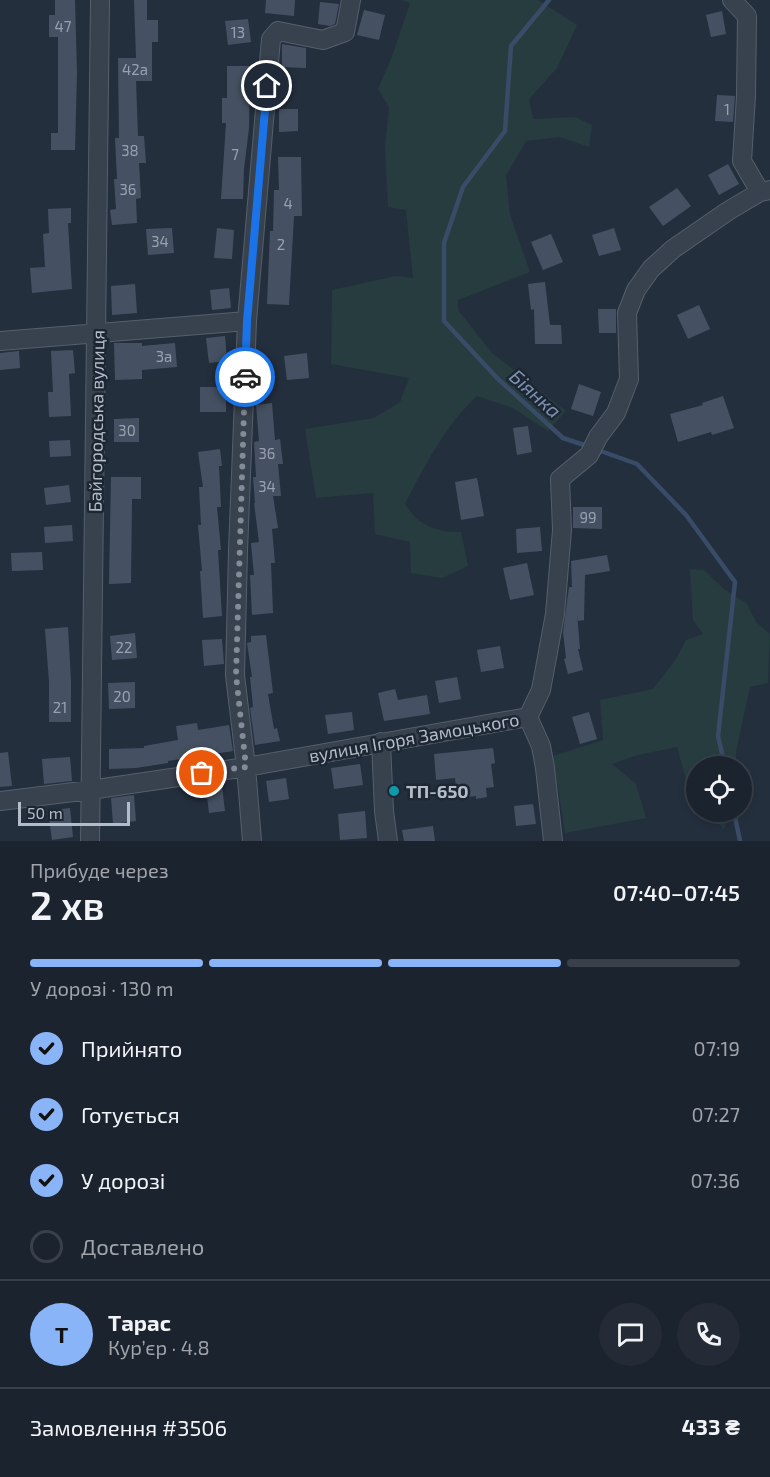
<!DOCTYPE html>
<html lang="uk">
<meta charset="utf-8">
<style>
:root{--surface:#1b232e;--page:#242b36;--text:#f1f3f6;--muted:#a0a4aa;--line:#39404a;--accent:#8ab4f8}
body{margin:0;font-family:"Exo 2",sans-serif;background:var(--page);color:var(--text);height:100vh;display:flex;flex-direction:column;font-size:22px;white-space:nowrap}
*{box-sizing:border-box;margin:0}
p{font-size:20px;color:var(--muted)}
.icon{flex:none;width:33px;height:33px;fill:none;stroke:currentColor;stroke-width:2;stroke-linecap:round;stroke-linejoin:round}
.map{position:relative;height:841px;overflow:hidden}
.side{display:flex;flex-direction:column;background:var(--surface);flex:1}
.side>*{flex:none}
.buttons{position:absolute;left:686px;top:756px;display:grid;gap:12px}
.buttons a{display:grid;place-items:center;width:66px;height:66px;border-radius:50%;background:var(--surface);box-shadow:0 3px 9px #0003,0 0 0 2px var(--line);font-size:30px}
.scale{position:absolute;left:18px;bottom:15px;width:112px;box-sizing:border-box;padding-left:6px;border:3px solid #b4bcc9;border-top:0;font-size:16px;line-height:21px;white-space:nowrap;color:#b4bcc9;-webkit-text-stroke:4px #1d2633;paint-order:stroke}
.pin{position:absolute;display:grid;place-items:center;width:51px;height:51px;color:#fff;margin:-26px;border:3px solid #fff;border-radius:50%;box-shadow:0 2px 6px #0007}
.courier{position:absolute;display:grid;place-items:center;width:60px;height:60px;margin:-30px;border:4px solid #1a73e8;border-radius:50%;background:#fff;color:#222;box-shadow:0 2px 8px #0007}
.overview em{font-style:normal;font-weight:600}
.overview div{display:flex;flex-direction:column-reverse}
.overview{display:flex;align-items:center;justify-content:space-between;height:102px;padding:0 30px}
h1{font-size:39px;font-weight:600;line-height:45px}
.bar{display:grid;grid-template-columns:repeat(4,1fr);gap:9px 6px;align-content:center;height:72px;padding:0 30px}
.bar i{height:8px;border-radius:4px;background:var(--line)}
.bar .current{background:var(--accent)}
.bar p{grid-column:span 4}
.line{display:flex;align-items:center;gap:15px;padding:0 30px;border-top:2px solid var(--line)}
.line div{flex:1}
.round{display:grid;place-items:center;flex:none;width:63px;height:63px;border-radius:32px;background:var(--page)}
ol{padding:0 30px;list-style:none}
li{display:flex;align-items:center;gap:18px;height:66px}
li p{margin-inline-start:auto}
li .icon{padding:6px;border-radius:50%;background:var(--accent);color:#111;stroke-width:4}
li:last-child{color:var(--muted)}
li i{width:33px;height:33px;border:3px solid var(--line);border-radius:50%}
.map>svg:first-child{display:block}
.green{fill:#263c3f}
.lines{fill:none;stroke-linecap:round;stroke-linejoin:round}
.stream{stroke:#394c67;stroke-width:4.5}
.building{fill:#455162}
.minor-casing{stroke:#565f6c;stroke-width:20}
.minor{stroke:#38414e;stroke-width:18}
.done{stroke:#828b98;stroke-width:6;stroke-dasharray:0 10.8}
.route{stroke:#1a73e8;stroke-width:8}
.culture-dot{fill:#0f9aa8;stroke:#1d2633;stroke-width:2}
.labels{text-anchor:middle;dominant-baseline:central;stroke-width:5;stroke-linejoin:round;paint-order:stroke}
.number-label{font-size:15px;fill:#98a1af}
.street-label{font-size:18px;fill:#b4bcc9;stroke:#1d2633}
.poi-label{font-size:18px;font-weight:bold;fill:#b4bcc9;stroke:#1d2633;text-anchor:start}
.water-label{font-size:20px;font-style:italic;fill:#7c92b1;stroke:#1d2633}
</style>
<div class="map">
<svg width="770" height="841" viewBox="0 0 770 841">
<rect width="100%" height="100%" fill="#242f3e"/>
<path class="green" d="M402 0H538L577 25 557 68 529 99 533 119 575 117 592 125 589 147 560 137 526 141 506 176 510 215 530 272 458 300V310L492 353 566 411 548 431 513 408 477 396C445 426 425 465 405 504 419 526 436 532 461 532L468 566 442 578 411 573 410 542 375 534 373 493 316 498 305 429 374 418 400 402 409 378 331 364 332 290 396 276 413 278 406 210 388 207 385 148 389 107 378 89 391 59 410 3Z
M690 569 704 570 724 589 747 604 756 622 770 634 768 683 750 687 736 752V766H696V801L690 794 677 747 638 755 612 764 636 784 646 818 565 833 553 756 603 740 600 700 653 689 676 659 686 640 703 634 693 620Z
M707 812H731L724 829Z"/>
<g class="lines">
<path class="stream" d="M549 0 511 46 505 131 463 187 444 243V321L498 379 563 438 587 446
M595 449 637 464 686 515 735 582 718 736 725 766
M734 812 740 841"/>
</g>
<path class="building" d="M55 0H75L77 73 75 150H51V133H58V37H49V15H55Z
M134 0H147V20H158V42H152V81H136L138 136H144L146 163H139L141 198 136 199 137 223 112 225 110 210 116 209 114 179H117L115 138H119L118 58H136Z
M266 0H295L294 16 265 13Z
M320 2 339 4 335 24 330 26 318 24Z
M364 10 385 15 379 40 357 35Z
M722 11 726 34 711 37 706 15Z
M248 19 251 42 228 45 225 21Z
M282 44 306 48V68L282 67Z
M227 66H250L249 128 244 169 243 199H221L226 123H222V98H227Z
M717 95 735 96 733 122 715 121Z
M279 109H298V131L279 132Z
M278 157H301L302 216H294L289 305 267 304 270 231H273L274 190H279Z
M728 164 739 184 719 195 708 175Z
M677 188 691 206 663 226 649 207Z
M71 208V223H68L72 289 32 293 30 268 45 267 43 234 49 233 48 209Z
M172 228 174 253 148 255 146 229Z
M217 228 234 230 232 259 214 258Z
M614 228 621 250 599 256 592 235Z
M551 234 563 262 543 270 531 242Z
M545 282 550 325H561L562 344H535L534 309 531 310 528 284Z
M135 284 137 313 112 315 111 286Z
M229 288 231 308 212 310 210 290Z
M699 305 710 329 688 339 677 315Z
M598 309H616V333H599Z
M225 336 227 361 209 363 206 338Z
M114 343H142V346L175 343 177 367 142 370V379L115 380Z
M73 350 75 373 69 374 71 416 49 417 48 392H53L51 351Z
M19 351 20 368 0 370V353Z
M307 353 309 378 287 380 284 356Z
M579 384 601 392 593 416 571 409Z
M200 387H226V412H200Z
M723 396 734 428 712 435 711 432 678 442 670 414 703 405 702 403Z
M272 403 275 440 280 439 283 464H278L281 496H273L278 528 272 529 275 563H271L273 613 252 615 250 575H254L251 543 259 542 254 503H255L253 477H256L254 442 259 441 256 405Z
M139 418V442H114V419Z
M528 426 532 452 517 455 513 428Z
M70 440 71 456 50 457 49 441Z
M220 449 222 466H219L221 507H217L221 550H218L222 616 203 618 200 571H202L198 525H201L199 487H203L198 452Z
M111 477H141V499H132L131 583 109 584Z
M477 478 484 516 461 520 455 482Z
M69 485 71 502 46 505 44 488Z
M573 507H602V529L573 528Z
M72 525 73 541 45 543 44 527Z
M540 527 542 551 517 553 516 529Z
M42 552 43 570 12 571 11 553Z
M607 555 610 571 585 575 584 620 578 621 577 613 580 649H578L583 670 568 674 564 659 566 658 563 632 569 587H572L571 561Z
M527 563 534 595 510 600 503 568Z
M68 627 71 681V722H49V682L45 629Z
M135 633 137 658 112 660 110 636Z
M266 635 273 693 268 694 274 729 277 728 280 741 255 745 250 708 253 707 250 677H252L247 643 251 642V636Z
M222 639 224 664 204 666 202 640Z
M500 646 504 668 481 672 477 650Z
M457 677 461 699 439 703 435 681Z
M135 682V708L109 709 108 683Z
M395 689 398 700 427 695 430 714 384 721 378 693Z
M352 712 354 730 328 734 325 715Z
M589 712 597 739 580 744 572 717Z
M197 723 198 730 229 725 233 751 168 761V763L136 768 109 769V749L144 748V746L178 740 176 726Z
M493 748 495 763 491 764 494 787 486 788 487 797 476 799V796L457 798 455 778 436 780 434 754Z
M8 752 12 786 0 787V753Z
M70 757 72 781 44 784 42 759Z
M360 764 363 785 334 789 331 768Z
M286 778 289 799 269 802 266 781Z
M222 786 225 811 209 813 206 788Z
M134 795 136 821 113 824 111 798Z
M533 804 536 824 516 826 514 806Z
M70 808 73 837 52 840 48 811Z
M365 811 367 838 340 840 338 814Z
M433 826 435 841H404L402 830Z"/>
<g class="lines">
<g class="minor-casing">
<path id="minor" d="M732 0 747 16 746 96 742 161 760 192
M0 341 247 321
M528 717 541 746 545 768 553 841
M381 742 384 811 388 841
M0 801 90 790 246 767 528 717 541 690 555 614 562 530 560 479 589 455 598 437 616 413 629 379 627 313 636 290 651 269 673 249 728 211 760 192 770 190
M90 841 100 0
M252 841 246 767 235 675 238 551 247 321 271 39 278 31 323 40 345 32 351 0"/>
</g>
<use href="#minor" class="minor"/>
</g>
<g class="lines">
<path class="done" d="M202 773 246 767 236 675 245 377"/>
<path class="route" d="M245 377 247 321 267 86"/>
</g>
<circle class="culture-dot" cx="394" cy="791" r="6"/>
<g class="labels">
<g class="number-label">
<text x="63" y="26">47</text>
<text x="238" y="32">13</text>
<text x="135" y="69">42а</text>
<text x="727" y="109">1</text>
<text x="130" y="150">38</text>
<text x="235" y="154">7</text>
<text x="128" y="189">36</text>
<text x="288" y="203">4</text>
<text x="160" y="241">34</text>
<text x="281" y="244">2</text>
<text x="164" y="356">3а</text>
<text x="127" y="430">30</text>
<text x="267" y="453">36</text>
<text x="267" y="486">34</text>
<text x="588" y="517">99</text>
<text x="124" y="647">22</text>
<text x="122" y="696">20</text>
<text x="60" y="707">21</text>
</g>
<g class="street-label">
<text transform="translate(96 421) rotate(-89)">Байгородська вулиця</text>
<text transform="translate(414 737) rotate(-10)">вулиця Ігоря Замоцького</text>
</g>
<g class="poi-label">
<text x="406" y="791">ТП-650</text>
</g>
<g class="water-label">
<text transform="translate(536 393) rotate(42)">Біянка</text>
</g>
</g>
</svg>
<div class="buttons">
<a><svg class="icon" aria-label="locate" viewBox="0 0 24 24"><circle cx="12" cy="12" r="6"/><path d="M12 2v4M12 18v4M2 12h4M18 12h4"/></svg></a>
</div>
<div class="scale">50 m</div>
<div class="pin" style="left:202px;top:773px;background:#ea580c"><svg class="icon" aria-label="bag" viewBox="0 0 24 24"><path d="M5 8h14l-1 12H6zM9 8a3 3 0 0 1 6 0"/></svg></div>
<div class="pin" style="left:267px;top:86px;background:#1f2937"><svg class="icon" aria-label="home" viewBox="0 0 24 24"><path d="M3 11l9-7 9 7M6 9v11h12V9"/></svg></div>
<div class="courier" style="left:245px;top:377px"><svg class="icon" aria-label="car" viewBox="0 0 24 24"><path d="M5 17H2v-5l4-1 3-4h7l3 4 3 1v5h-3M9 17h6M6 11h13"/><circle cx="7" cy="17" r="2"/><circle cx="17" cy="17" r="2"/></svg></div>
</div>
<section class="side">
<div class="overview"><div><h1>2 хв</h1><p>Прибуде через</p></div><em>07:40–07:45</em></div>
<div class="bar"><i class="current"></i><i class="current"></i><i class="current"></i><i></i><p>У дорозі · 130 m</p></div>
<ol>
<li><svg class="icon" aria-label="check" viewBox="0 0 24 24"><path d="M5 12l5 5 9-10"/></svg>Прийнято<p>07:19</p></li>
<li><svg class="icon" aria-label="check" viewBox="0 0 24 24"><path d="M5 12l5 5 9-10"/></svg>Готується<p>07:27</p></li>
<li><svg class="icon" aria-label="check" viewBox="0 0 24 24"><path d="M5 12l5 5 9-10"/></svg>У дорозі<p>07:36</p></li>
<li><i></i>Доставлено</li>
</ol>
<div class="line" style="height:108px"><b class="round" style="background:var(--accent);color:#111">Т</b><div><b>Тарас</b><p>Кур’єр · 4.8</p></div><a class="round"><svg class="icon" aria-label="chat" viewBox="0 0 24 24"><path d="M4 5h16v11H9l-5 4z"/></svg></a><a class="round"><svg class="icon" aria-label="phone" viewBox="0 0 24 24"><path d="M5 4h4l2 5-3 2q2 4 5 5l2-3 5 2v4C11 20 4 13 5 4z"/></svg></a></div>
<div class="line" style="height:78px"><div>Замовлення #3506</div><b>433 ₴</b></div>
</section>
